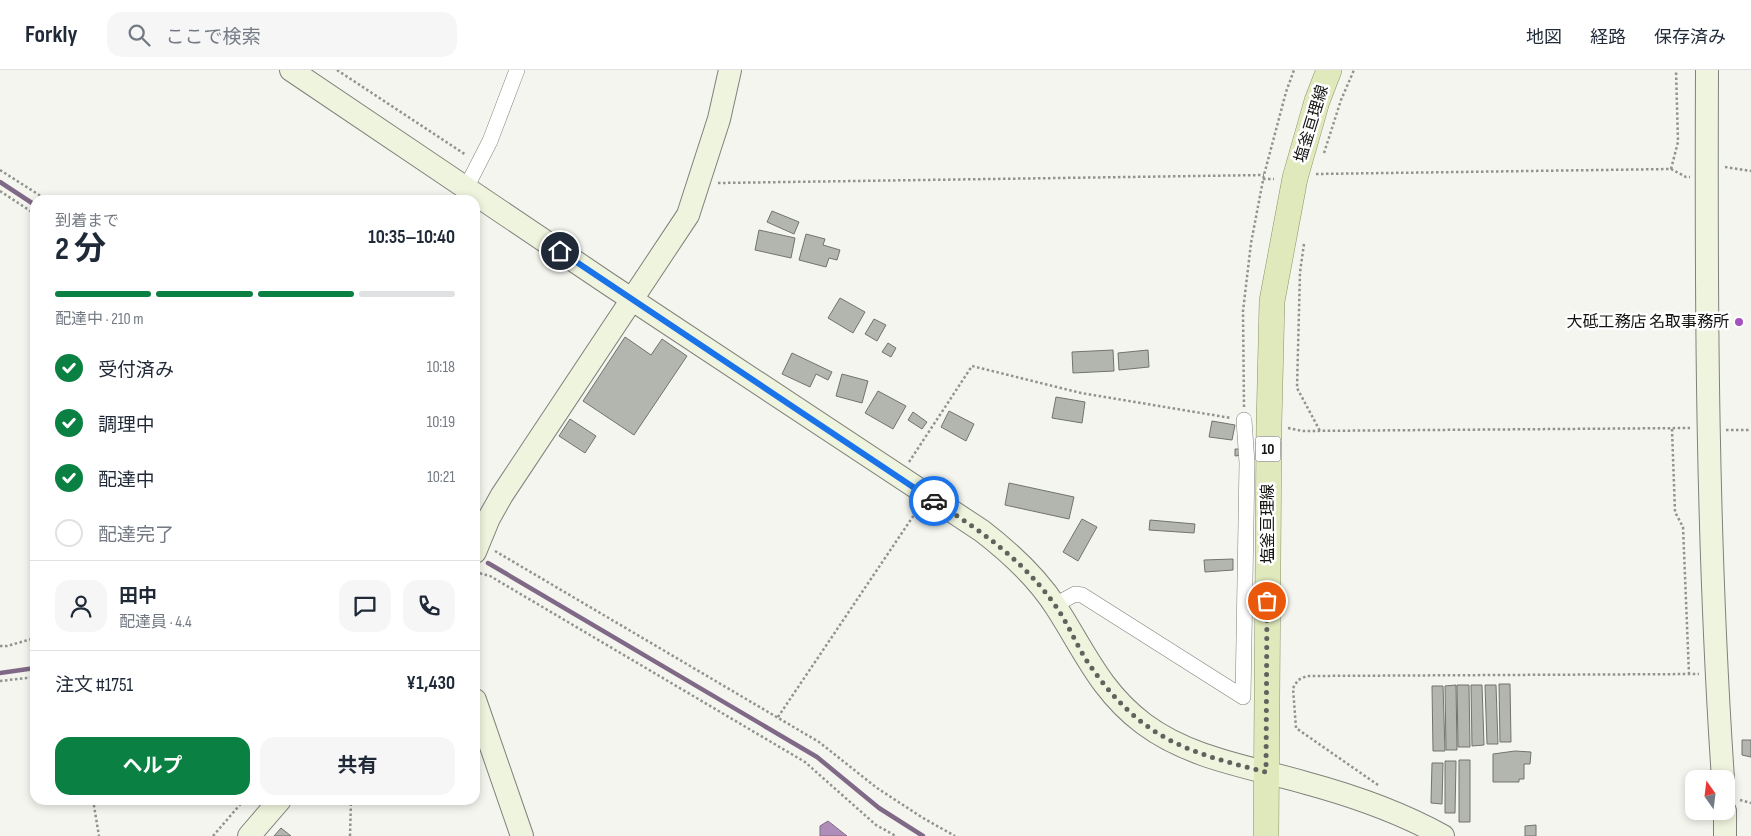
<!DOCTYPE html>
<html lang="ja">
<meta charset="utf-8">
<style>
:root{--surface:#fff;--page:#f6f6f7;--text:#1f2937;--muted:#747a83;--line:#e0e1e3;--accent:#0b8043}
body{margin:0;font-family:"Sofia Sans Condensed","Noto Sans JP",sans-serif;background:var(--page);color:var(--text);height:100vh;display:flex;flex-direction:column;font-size:19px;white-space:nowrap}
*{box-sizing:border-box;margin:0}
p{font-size:16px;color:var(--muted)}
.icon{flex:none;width:28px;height:28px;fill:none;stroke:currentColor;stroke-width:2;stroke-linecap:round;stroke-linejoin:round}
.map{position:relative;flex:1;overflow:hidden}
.panel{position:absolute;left:30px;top:125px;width:450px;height:610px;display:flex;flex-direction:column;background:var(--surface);border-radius:15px;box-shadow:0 2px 8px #0003}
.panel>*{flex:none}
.needle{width:32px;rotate:346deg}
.buttons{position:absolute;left:1685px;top:700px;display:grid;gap:10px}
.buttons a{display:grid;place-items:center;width:50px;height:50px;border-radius:10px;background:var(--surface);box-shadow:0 2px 8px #0003;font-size:25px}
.pin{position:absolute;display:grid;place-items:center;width:42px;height:42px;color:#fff;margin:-21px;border:2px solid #fff;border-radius:50%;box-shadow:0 1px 5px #0007}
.courier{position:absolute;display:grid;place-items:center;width:50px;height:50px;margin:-25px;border:4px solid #1a73e8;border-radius:50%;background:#fff;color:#222;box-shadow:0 1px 6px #0007}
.overview em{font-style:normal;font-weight:700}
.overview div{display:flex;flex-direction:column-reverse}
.overview{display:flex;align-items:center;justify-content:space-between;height:85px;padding:0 25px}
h1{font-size:32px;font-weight:700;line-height:38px}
.bar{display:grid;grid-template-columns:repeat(4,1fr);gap:8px 5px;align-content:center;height:60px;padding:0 25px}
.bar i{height:6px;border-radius:4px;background:var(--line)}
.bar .current{background:var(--accent)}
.bar p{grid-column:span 4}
.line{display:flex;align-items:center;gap:12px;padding:0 25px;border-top:1px solid var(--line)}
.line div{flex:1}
.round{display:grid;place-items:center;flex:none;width:52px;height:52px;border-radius:15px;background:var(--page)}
ol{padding:0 25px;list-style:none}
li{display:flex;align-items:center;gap:15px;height:55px}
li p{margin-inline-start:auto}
li .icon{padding:5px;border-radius:50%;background:var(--accent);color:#fff;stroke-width:4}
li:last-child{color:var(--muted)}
li i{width:28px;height:28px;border:2px solid var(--line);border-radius:50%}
.cta{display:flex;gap:10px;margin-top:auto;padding:10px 25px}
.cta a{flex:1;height:58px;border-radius:15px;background:var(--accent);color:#fff;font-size:20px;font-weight:700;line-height:58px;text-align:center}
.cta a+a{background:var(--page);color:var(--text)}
header{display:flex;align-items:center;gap:30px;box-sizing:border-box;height:70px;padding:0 25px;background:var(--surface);border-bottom:1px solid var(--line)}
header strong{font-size:24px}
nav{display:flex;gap:28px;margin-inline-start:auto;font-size:18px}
.search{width:350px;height:45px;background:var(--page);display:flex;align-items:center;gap:12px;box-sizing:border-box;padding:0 18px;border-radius:15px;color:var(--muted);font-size:19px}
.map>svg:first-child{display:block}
.water{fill:#ae8eb9;stroke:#806987}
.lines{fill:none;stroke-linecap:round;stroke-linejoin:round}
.stream{stroke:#806987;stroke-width:4.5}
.building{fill:#b3b5af;stroke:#72736e}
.street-casing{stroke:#80817c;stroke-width:16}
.secondary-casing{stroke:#80817c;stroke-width:24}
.primary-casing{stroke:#899464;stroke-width:26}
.path{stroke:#91938e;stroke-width:2.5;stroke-dasharray:2.5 2.5;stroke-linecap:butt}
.street{stroke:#fff;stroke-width:15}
.secondary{stroke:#eff4de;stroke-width:22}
.primary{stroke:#dfe9bc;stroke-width:25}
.done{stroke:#61625e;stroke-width:5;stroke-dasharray:0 9}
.route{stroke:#1a73e8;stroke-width:6}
.poi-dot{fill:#a450be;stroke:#fff;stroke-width:2}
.labels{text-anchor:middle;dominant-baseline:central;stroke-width:5;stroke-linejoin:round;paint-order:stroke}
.shield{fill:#fff;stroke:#5a5a58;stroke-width:1}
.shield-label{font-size:15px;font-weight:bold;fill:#131311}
.street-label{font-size:16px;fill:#131311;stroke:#fff}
.poi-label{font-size:16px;fill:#131311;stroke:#fff;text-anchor:end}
</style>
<header>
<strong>Forkly</strong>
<div class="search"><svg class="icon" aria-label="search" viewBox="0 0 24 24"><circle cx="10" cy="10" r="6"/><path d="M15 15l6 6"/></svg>ここで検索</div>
<nav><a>地図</a><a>経路</a><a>保存済み</a></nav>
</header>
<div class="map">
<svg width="1751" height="766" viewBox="0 0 1751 766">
<rect width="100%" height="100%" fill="#f3f5ee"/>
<path class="water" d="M828 751 847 766H820V756Z"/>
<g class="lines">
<path class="stream" d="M0 112 35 135
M488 493 817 687 879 738 923 766
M0 603 35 598"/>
</g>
<path class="building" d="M772 141 799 152 794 164 767 152Z
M759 160 795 168 791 188 755 180Z
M806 164 825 169 823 175 840 180 837 190 829 188 826 197 799 190Z
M840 228 865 242 853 263 828 248Z
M874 249 886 255 877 271 865 264Z
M625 267 651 285 662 269 687 286 634 365 583 331Z
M888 273 896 278 891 287 882 282Z
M1113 280 1114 301 1073 303 1072 282Z
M1148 280 1149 297 1119 300 1118 283Z
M792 283 832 302 828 310 816 304 810 317 782 304Z
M842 304 868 311 862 333 836 326Z
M878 321 906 336 893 359 865 343Z
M1056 327 1085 332 1082 353 1052 348Z
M949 341 974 354 966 371 941 357Z
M913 342 927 352 922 359 908 350Z
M570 349 596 366 585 383 559 366Z
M1212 351 1235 355 1232 370 1209 367Z
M1235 379H1242L1243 385 1235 386Z
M1009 413 1074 427 1069 449 1005 435Z
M1082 449 1097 457 1078 491 1063 482Z
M1150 450 1195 454 1194 463 1149 460Z
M1233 489V500L1205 502 1204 490Z
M1499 614H1510L1511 672H1500Z
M1456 615 1457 680H1446L1445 616Z
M1457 615H1469L1470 677H1458Z
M1471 615H1482L1484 675 1472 676Z
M1485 615H1496L1498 674H1487Z
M1432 616H1443L1445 681H1433Z
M1742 670H1751V687L1742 685Z
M1515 681 1531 682 1530 694H1524V709H1519V712H1493V684Z
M1459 690H1470V752H1459Z
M1445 691H1456L1455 743H1445Z
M1432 693H1443L1442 734 1431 733Z
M1536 755V766H1525V756Z
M281 758 291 766H274Z"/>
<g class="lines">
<g class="street-casing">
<path id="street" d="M466 118 490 71 517 0
M1055 535 1075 524 1082 525 1243 627 1247 393 1244 350"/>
</g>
<g class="secondary-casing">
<path id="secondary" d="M291 0 607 213 982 461C1008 481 1038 509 1056 537 1084 580 1100 621 1144 654 1191 689 1251 697 1306 713 1354 726 1400 742 1443 766
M1707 0C1706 236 1707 473 1723 709
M475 482 489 448 502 425 688 145 719 49 730 0
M475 630 522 766
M1725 741V766
M249 766 280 730"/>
</g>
<g class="primary-casing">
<path id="primary" d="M1266 766 1269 354 1272 231 1295 108 1317 31 1329 0"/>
</g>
<path class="path" d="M337 0 466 85
M1324 83 1341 30 1354 0
M1725 97 1751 101
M1671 99 1678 72 1676 0
M0 100 47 130
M1316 104 1671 99 1686 107H1690
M1263 109H1274
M718 113 1264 105
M0 121 35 144
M1304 174 1300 202 1297 318 1320 361
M1244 337 1243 241 1251 173 1264 105 1286 22 1294 0
M1288 358 1302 361 1690 358
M1672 359 1675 442 1683 457 1689 604
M1726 360H1751
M909 392 972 296 1081 323 1231 348
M495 481 819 672 877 718 923 748 955 766
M475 502 490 506 805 692 876 755 896 766
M0 576H7L35 568
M0 611 35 607
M778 647 918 439
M1378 715 1296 658 1293 618 1298 610 1307 606 1699 604
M93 730 99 766
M1740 730 1751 733
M213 766 244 730
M350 766 351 730"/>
<use href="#street" class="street"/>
<use href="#secondary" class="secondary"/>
<use href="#primary" class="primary"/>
</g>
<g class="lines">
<path class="done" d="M934 431C981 461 1022 489 1055 535 1068 553 1076 575 1089 594 1104 616 1122 637 1143 653 1179 681 1223 691 1266 702L1267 531"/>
<path class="route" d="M560 181 934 431"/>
</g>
<circle class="poi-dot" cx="1739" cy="252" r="5"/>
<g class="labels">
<rect class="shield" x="1255.5" y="366.5" width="25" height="25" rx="4"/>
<g class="shield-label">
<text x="1268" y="379">10</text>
</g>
<g class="street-label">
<text transform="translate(1312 54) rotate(-73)">塩釜亘理線</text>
<text transform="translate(1268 454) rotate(-90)">塩釜亘理線</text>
</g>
<g class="poi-label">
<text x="1729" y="252">大砥工務店 名取事務所</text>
</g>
</g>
</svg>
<div class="buttons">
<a><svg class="needle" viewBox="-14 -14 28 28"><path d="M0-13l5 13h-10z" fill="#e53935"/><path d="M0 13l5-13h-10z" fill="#747a83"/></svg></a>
</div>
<div class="pin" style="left:1267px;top:531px;background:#ea580c"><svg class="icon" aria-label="bag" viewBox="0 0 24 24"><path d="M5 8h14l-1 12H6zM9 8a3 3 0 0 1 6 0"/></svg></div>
<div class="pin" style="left:560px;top:181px;background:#1f2937"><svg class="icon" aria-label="home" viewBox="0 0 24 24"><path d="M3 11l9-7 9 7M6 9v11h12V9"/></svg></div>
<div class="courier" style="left:934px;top:431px"><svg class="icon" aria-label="car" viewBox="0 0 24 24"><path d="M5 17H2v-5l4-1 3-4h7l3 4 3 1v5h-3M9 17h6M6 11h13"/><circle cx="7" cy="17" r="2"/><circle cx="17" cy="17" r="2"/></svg></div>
<section class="panel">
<div class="overview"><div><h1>2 分</h1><p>到着まで</p></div><em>10:35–10:40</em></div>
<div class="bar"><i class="current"></i><i class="current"></i><i class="current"></i><i></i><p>配達中 · 210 m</p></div>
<ol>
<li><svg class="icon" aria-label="check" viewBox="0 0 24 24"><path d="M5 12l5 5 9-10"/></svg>受付済み<p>10:18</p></li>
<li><svg class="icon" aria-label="check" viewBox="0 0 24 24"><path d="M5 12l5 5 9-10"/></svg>調理中<p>10:19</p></li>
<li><svg class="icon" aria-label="check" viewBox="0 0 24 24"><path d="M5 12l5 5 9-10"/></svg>配達中<p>10:21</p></li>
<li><i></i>配達完了</li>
</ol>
<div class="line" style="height:90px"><a class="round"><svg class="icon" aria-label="person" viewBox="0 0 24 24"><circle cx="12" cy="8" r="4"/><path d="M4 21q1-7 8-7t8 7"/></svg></a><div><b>田中</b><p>配達員 · 4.4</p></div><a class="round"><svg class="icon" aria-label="chat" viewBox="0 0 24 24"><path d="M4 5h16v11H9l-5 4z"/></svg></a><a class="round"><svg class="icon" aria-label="phone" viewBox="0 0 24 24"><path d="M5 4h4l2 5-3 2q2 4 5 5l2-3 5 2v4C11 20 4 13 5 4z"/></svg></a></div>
<div class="line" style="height:65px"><div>注文 #1751</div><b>¥1,430</b></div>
<div class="cta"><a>ヘルプ</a><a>共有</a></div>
</section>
</div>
